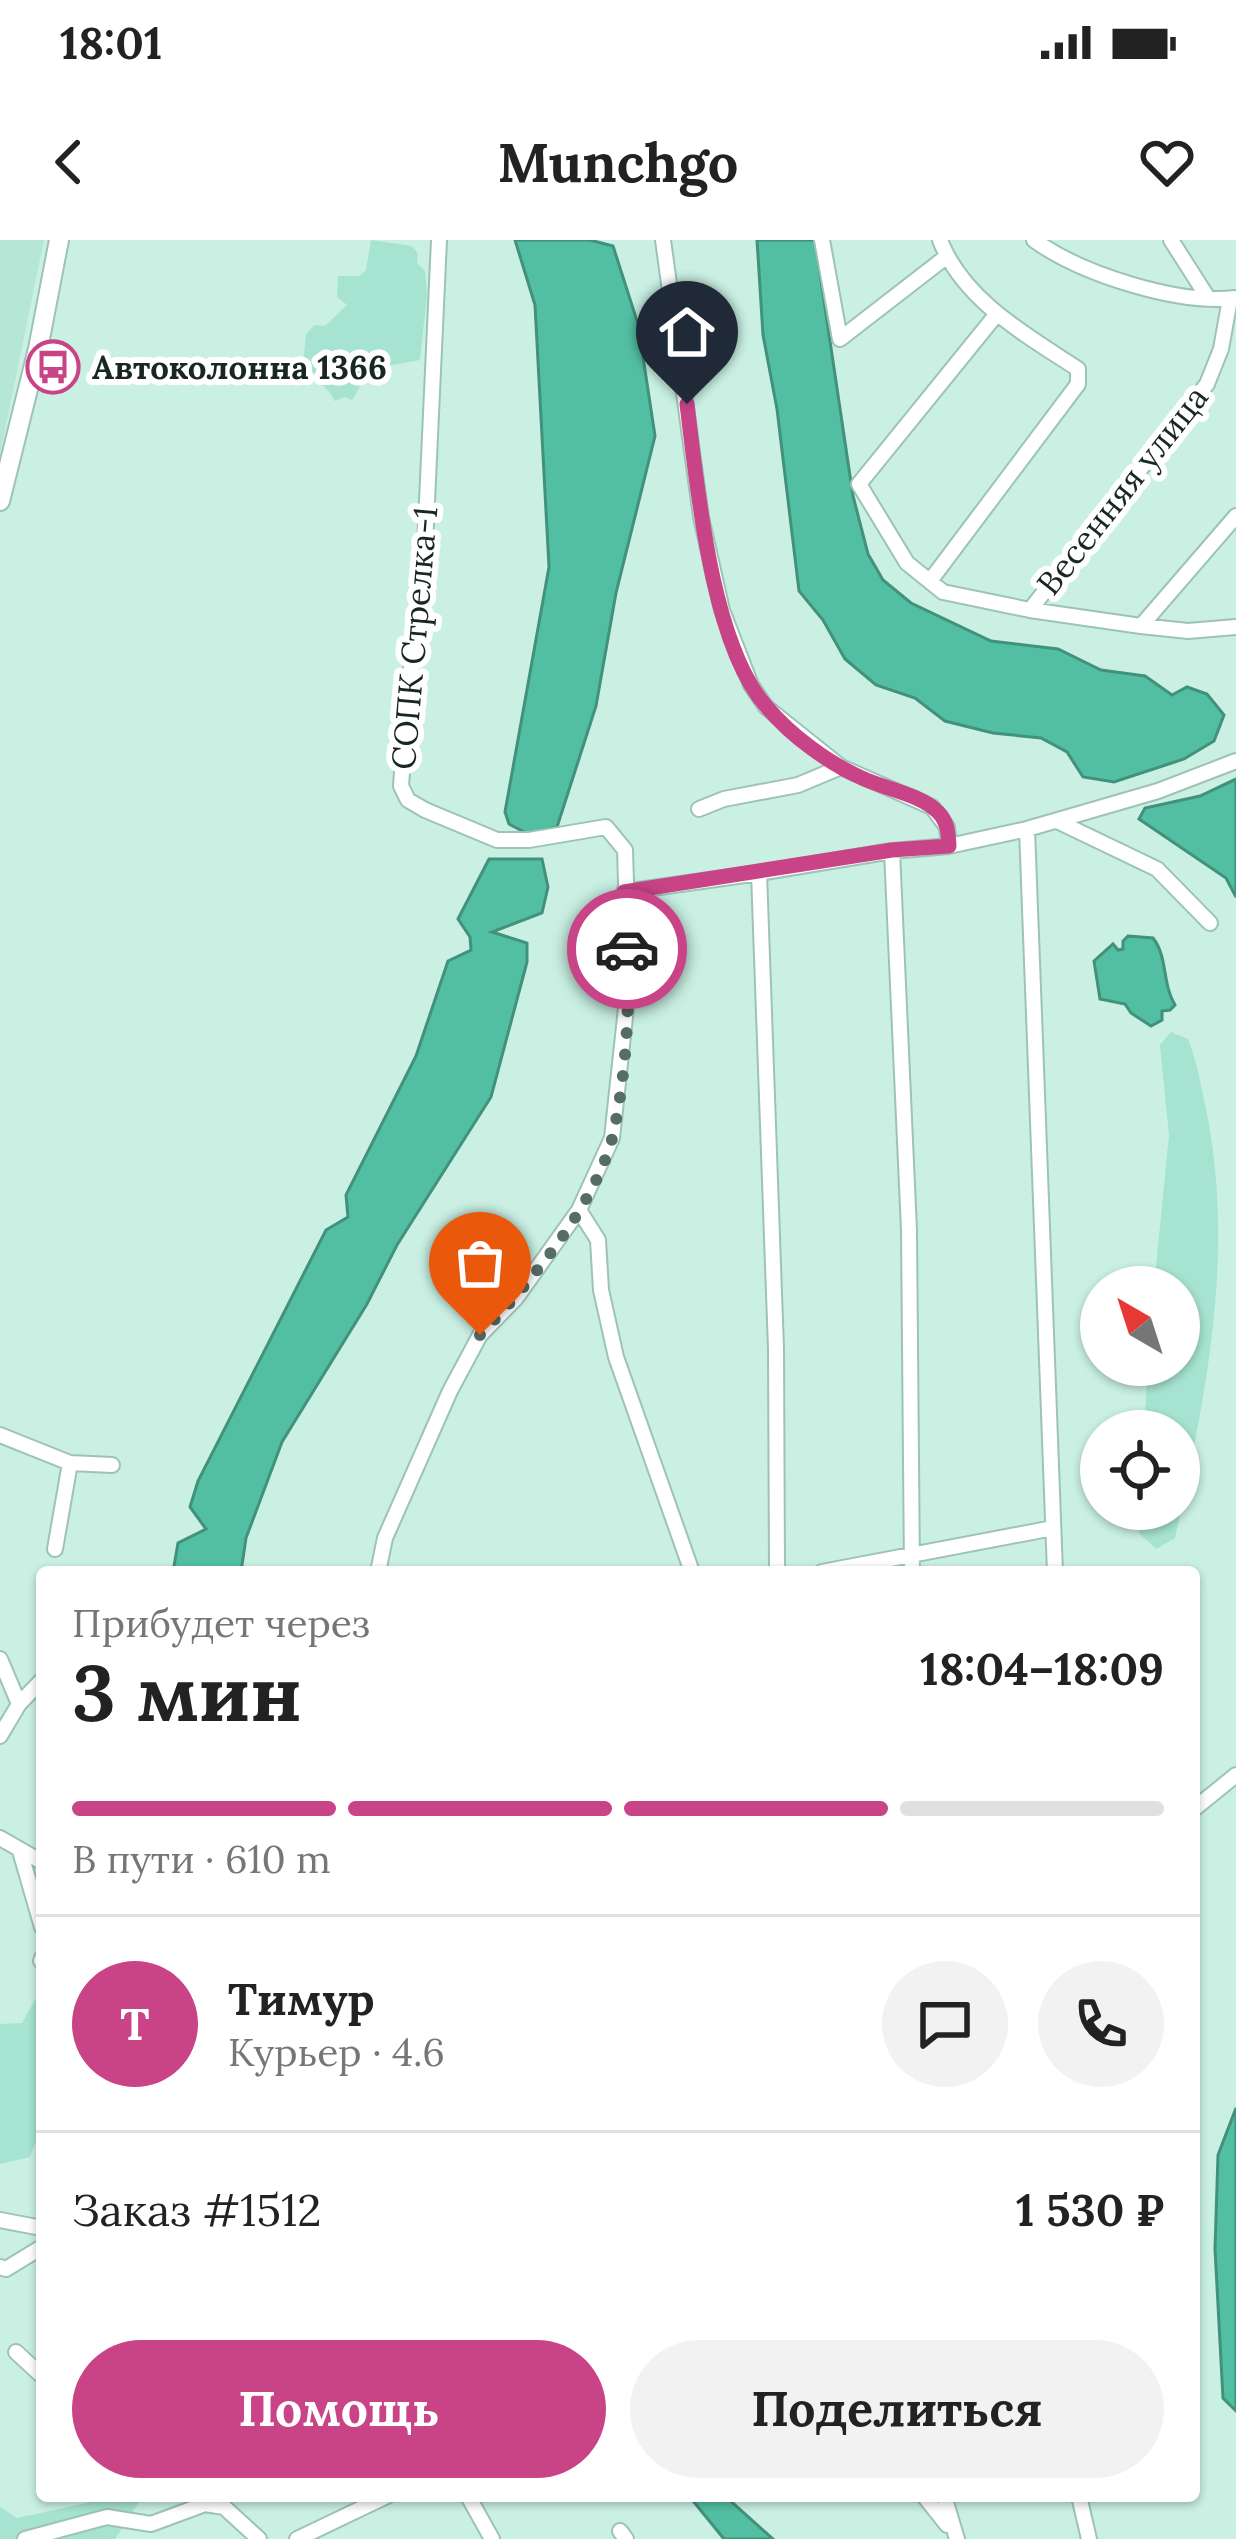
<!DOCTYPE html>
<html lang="ru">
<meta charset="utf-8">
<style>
:root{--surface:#fff;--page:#f2f2f2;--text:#222;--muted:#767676;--line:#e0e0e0;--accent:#c94487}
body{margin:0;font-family:Lora,serif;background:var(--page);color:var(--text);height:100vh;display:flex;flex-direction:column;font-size:45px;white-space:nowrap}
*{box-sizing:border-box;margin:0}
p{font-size:39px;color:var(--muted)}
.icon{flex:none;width:66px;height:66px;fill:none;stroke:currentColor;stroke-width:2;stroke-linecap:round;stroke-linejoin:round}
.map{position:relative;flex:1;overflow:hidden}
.panel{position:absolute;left:36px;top:1326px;width:1164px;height:936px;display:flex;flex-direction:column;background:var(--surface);border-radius:12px;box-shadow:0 3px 9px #0004}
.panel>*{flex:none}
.needle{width:78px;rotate:321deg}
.fabs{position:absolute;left:1080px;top:1026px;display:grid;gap:24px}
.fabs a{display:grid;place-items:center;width:120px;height:120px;border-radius:50%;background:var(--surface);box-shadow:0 3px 9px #0004;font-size:60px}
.pin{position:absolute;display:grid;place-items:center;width:102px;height:102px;color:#fff;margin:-123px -51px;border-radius:50% 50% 50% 0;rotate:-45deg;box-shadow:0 0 12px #0007}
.pin .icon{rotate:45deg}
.courier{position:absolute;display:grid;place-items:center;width:120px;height:120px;margin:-60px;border:9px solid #c94487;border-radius:50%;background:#fff;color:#222;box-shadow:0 3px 15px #0007}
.summary em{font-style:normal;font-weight:700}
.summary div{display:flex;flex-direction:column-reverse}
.summary{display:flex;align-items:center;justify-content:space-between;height:204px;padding:0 36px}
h1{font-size:78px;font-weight:700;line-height:90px}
.bar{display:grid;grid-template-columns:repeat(4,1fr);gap:18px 12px;align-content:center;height:144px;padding:0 36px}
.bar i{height:15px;border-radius:9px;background:var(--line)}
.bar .on{background:var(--accent)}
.bar p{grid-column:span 4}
.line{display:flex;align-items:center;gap:30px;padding:0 36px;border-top:3px solid var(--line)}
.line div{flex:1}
.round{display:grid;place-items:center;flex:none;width:126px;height:126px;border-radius:63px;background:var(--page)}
.primary-button{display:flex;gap:24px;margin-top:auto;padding:24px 36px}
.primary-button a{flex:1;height:138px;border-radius:72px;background:var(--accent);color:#fff;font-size:48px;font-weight:700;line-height:138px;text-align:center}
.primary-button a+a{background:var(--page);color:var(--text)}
.status{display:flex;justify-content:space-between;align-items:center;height:84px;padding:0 60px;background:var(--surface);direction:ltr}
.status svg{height:33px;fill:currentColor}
header{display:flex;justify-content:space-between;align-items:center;height:156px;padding:0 36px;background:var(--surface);font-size:54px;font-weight:700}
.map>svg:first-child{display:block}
.built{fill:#b6e6d6}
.green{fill:#a6e3d0}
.water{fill:#53bfa2;stroke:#41917c;stroke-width:3}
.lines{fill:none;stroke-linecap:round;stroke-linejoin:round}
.minor-casing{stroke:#9dc3b7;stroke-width:18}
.major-casing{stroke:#9dc3b7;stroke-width:22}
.minor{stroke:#fff;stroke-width:14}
.major{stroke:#fff;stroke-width:18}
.done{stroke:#566d66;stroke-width:12;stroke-dasharray:0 21.6}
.route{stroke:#c94487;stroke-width:15}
.labels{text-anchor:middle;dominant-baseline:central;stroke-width:12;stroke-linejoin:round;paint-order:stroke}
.poi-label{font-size:33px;font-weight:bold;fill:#182722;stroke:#fff;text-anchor:start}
.street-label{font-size:33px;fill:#182722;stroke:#fff}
</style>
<div class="status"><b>18:01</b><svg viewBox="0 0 49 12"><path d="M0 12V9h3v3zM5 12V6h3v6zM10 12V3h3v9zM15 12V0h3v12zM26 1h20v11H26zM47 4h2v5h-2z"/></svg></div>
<header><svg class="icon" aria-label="back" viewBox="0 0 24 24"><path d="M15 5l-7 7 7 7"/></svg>Munchgo<svg class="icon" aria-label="heart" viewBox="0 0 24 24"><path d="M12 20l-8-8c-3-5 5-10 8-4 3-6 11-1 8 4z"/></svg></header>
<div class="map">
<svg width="1236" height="2299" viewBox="0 0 1236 2299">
<rect width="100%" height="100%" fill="#c9f0e3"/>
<path class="built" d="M0 0H44L0 214Z"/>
<path class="green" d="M371 0 412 6 418 14 417 23 425 31 427 55 420 120 370 129 352 160 345 157 335 161C325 142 314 142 303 125L306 94 315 85 325 86 347 65 337 57 338 36H359L366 30Z
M1171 792 1188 799C1198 825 1202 851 1208 879 1234 1021 1205 1159 1175 1298L1156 1309 1139 1293 1140 1269H1179V1191H1144L1148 1125H1179V1047H1154L1169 895 1160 805Z
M40 1751 42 1887 30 1917 0 1924V1784L22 1783Z
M119 2256H143L115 2299H0V2267L17 2278Z"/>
<path class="water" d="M515 0H590L613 6 638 84 655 196 616 353 596 466 557 587 528 594 509 584 505 572 549 327 535 65Z
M757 0H815L853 256 868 314 883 340 911 363 991 401 1058 409 1101 430 1145 436 1172 455 1187 447 1207 454 1224 475 1214 501 1184 519 1114 542 1083 537 1067 512 1041 498 993 493 945 481 915 458 876 445 845 419 823 380 799 351 777 169 763 95Z
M1236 539V657L1226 638 1139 579 1145 568 1200 556Z
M489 619H542L548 647 542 673 492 692 527 703V722L491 857 397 1005 367 1064 282 1202 246 1298 241 1332H173L178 1303 206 1289 190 1267 198 1241 326 990 348 977 346 955 416 816 448 721 471 710 470 697 458 679Z
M1128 696 1153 698C1168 717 1162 744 1175 765L1170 770 1162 771V780L1151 786 1131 773 1125 764 1100 759 1094 721 1113 704 1118 710 1123 709V701Z
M1236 1868V2171L1223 2158 1215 2009 1218 1915Z
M689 2256H725L773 2299H724Z"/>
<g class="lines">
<g class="minor-casing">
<path id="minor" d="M663 0 701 277 722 370 751 445 766 467 841 527 932 567 947 587 949 606
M822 0 840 99 946 17
M1034 0C1081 34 1178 65 1236 58
M1171 0 1208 58
M996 75 859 244 907 323 943 352 1030 370 1141 386 1188 391 1236 387
M930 341 1078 144V129C1026 95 963 60 940 0
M1030 370 1207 144 1221 109 1230 59
M1141 386 1236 276
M699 569 724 559 798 545 841 527
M1059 582 1157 629 1210 683
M1027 589 1055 1332
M892 611 909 990 912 1332
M624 652 759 633
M579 970 598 1000 601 1050 616 1117 692 1332
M0 1195 70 1223 112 1225
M55 1309 70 1223
M378 1332 385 1298 450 1151 480 1095 516 1058 579 970 612 898 629 740 625 610 606 587 529 600H497L425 570 408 560 401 546 408 445 422 370 439 0
M777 1332 776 1109 759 633 892 611 949 606 1027 589 1158 551 1236 521
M822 1332 1053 1288
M0 1419 19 1464 0 1496
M19 1464 42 1440
M1194 1569 1236 1535
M0 1598 42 1622
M20 1611 42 1687
M41 1721 42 1718
M0 1980 42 1988
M0 2027 6 2029 42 2007
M16 2112 42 2136
M468 2256 492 2299
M924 2256 947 2285
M944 2256 957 2299
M1079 2256 1089 2299
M620 2291 626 2299
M25 2299 107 2277 151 2284 205 2264 224 2267 259 2299
M297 2299 387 2256"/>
</g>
<g class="major-casing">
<path id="major" d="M0 261 38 109 59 0"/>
</g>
<use href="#minor" class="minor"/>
<use href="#major" class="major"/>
</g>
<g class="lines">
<path class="done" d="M480 1095C528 1046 597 963 613 895 626 836 630 769 627 709"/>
<path class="route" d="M627 709 624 652 892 610 949 606C948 593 948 582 938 572 920 554 885 549 862 538 828 523 790 495 766 466 711 404 697 245 687 164"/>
</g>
<defs>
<g id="bus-ring" transform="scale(2.7)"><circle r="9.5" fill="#fff" stroke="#c94487" stroke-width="1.5"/><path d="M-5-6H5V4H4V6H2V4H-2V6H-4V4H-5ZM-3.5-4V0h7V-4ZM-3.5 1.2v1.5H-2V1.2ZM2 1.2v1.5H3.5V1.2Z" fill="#c94487"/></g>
</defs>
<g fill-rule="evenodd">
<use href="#bus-ring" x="53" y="127"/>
</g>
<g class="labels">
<g class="poi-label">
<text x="92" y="127">Автоколонна 1366</text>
</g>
<g class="street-label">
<text transform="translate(1122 250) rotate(-52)">Весенняя улица</text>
<text transform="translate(414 398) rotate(-85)">СОПК Стрелка-1</text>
</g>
</g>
</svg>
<div class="fabs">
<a><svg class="needle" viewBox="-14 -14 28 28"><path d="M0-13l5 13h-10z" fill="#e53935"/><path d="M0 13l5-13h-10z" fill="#767676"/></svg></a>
<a><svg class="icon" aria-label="locate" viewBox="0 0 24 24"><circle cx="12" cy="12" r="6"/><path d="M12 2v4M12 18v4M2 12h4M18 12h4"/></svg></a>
</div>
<div class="pin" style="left:480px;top:1095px;background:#ea580c"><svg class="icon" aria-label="bag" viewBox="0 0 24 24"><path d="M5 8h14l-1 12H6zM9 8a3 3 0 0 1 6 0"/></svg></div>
<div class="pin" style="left:687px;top:164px;background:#1f2937"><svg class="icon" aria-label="home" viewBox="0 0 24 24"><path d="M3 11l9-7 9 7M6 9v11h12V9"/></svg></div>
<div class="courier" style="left:627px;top:709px"><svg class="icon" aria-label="car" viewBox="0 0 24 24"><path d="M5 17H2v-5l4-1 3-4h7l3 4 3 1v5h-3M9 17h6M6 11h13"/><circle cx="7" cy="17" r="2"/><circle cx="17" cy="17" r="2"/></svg></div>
<section class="panel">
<div class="summary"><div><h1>3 мин</h1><p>Прибудет через</p></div><em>18:04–18:09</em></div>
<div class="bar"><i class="on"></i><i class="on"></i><i class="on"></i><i></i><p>В пути · 610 m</p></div>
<div class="line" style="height:216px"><b class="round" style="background:var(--accent);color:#fff">Т</b><div><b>Тимур</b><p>Курьер · 4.6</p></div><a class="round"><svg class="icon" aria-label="chat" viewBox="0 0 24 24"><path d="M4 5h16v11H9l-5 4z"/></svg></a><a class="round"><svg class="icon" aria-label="phone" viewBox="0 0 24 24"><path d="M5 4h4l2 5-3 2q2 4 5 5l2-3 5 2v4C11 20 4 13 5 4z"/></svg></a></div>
<div class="line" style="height:156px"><div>Заказ #1512</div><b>1 530 ₽</b></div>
<div class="primary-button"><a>Помощь</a><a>Поделиться</a></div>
</section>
</div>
